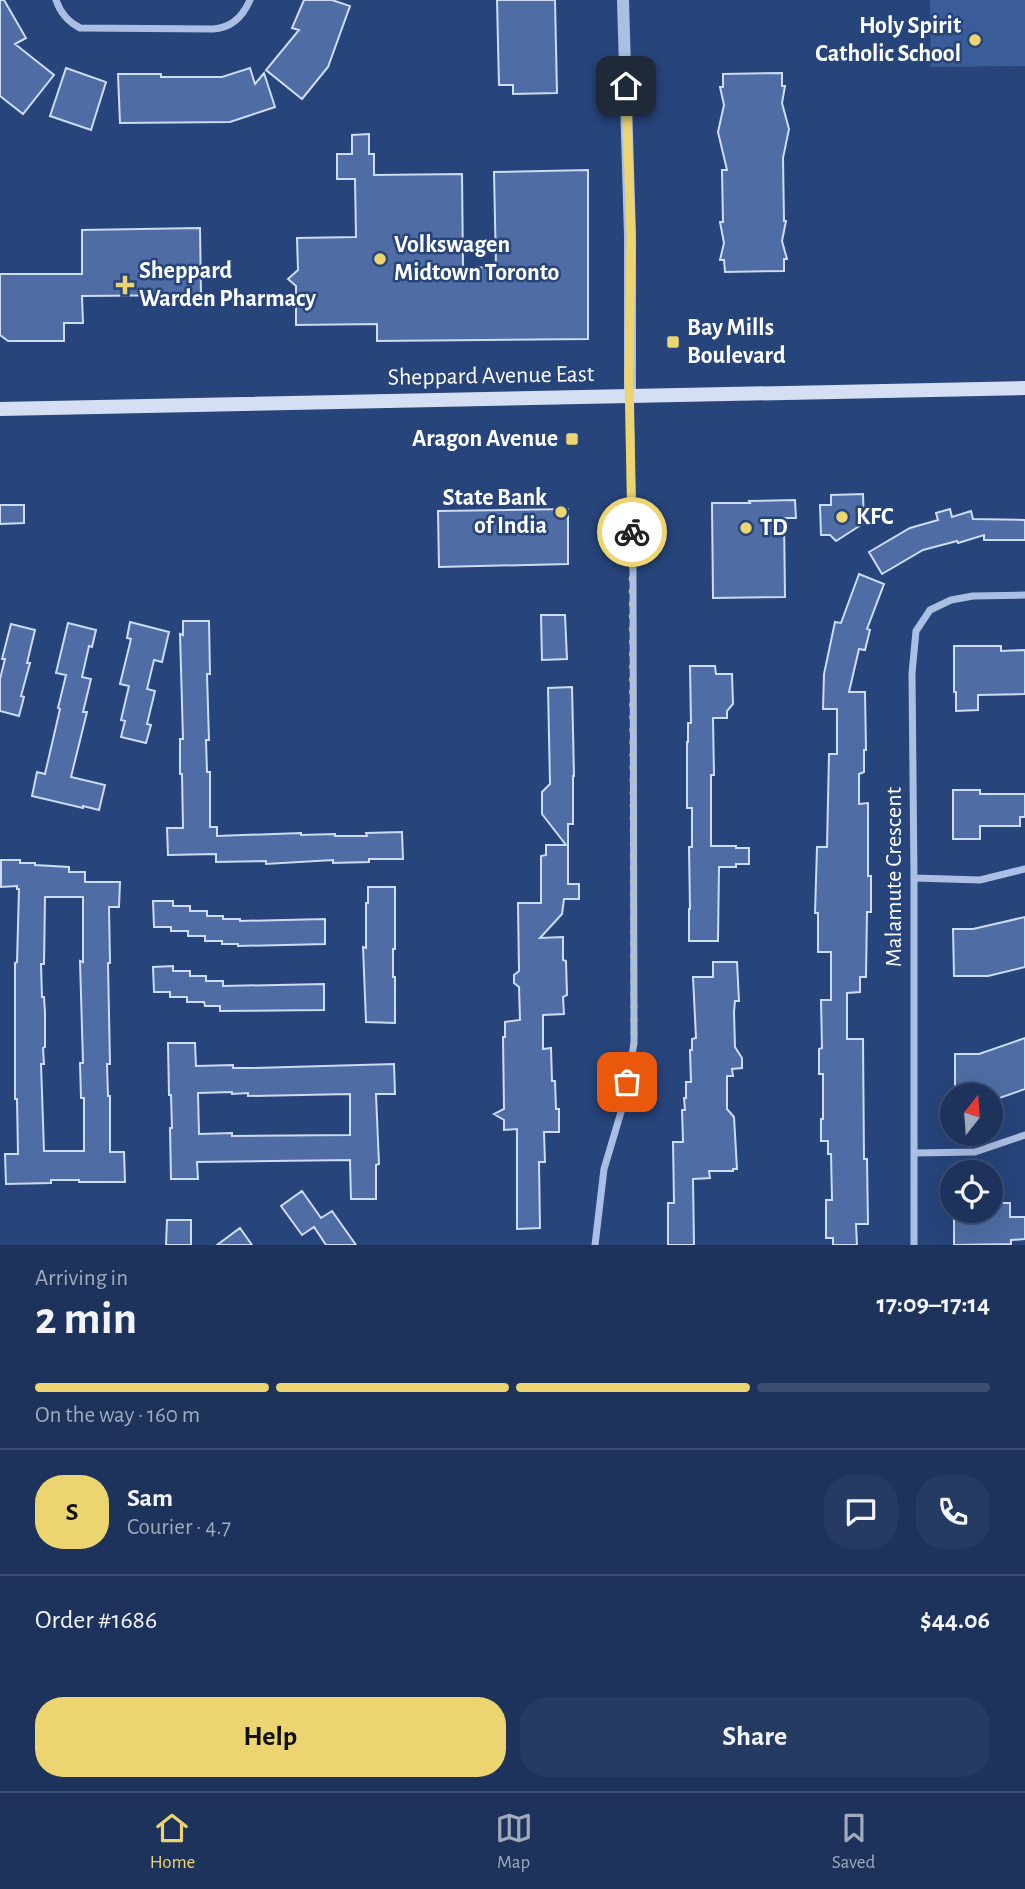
<!DOCTYPE html>
<meta charset="utf-8">
<style>
:root{--surface:#1d335c;--page:#253b62;--text:#f1f3f6;--muted:#a0aabb;--line:#3b4e72;--accent:#ecd471}
body{margin:0;font-family:"Alegreya Sans",sans-serif;background:var(--page);color:var(--text);height:100vh;display:flex;flex-direction:column;font-size:26px;white-space:nowrap}
*{box-sizing:border-box;margin:0}
p{font-size:23px;color:var(--muted)}
.icon{flex:none;width:38px;height:38px;fill:none;stroke:currentColor;stroke-width:2;stroke-linecap:round;stroke-linejoin:round}
.map{position:relative;height:1245px;overflow:hidden}
.panel{display:flex;flex-direction:column;background:var(--surface);flex:1}
.panel>*{flex:none}
.needle{width:46px;rotate:17deg}
.fabs{position:absolute;left:940px;top:1083px;display:grid;gap:14px}
.fabs a{display:grid;place-items:center;width:63px;height:63px;border-radius:50%;background:var(--surface);box-shadow:0 7px 28px #0002,0 0 0 2px var(--line);font-size:35px}
.pin{position:absolute;display:grid;place-items:center;width:60px;height:60px;color:#fff;margin:-30px;border-radius:14px;box-shadow:0 4px 10px #0006}
.courier{position:absolute;display:grid;place-items:center;width:70px;height:70px;margin:-35px;border:5px solid #ecd471;border-radius:50%;background:#fff;color:#222;box-shadow:0 2px 9px #0007}
.head em{font-style:normal;font-weight:600}
.head div{display:flex;flex-direction:column-reverse}
.head{display:flex;align-items:center;justify-content:space-between;height:119px;padding:0 35px}
h1{font-size:46px;font-weight:600;line-height:52px}
.bar{display:grid;grid-template-columns:repeat(4,1fr);gap:10px 7px;align-content:center;height:84px;padding:0 35px}
.bar i{height:9px;border-radius:5px;background:var(--line)}
.bar .current{background:var(--accent)}
.bar p{grid-column:span 4}
.line{display:flex;align-items:center;gap:18px;padding:0 35px;border-top:2px solid var(--line)}
.line div{flex:1}
.round{display:grid;place-items:center;flex:none;width:74px;height:74px;border-radius:28px;background:var(--page)}
.button{display:flex;gap:14px;margin-top:auto;padding:14px 35px}
.button a{flex:1;height:80px;border-radius:28px;background:var(--accent);color:#111;font-size:28px;font-weight:600;line-height:80px;text-align:center}
.button a+a{background:var(--page);color:var(--text)}
.tab-bar{display:flex;justify-content:space-around;align-items:center;height:98px;border-top:2px solid var(--line);background:var(--surface);font-size:19px;color:var(--muted)}
.tab-bar a{display:grid;justify-items:center;gap:4px}
.tab-bar .current{color:var(--accent)}
.map>svg:first-child{display:block}
.green{fill:#3a5c99}
.building{fill:#4f6da4;stroke:#cddbf3;stroke-width:2;fill-rule:evenodd}
.lines{fill:none;stroke-linecap:round;stroke-linejoin:round}
.minor{stroke:#abbfe4;stroke-width:7}
.tertiary{stroke:#abbfe4;stroke-width:12}
.secondary{stroke:#d4dff4;stroke-width:14}
.done{stroke:#b3bed1;stroke-width:7;stroke-dasharray:0 12.6}
.route{stroke:#ecd471;stroke-width:9}
.poi-dot{fill:#ecd471;stroke:#27447b;stroke-width:2.5}
.labels{text-anchor:middle;dominant-baseline:central;stroke-width:5;stroke-linejoin:round;paint-order:stroke}
.poi-label{font-size:24px;font-weight:bold;fill:#fff;stroke:#27447b;text-anchor:start}
.street-label{font-size:24px;fill:#fff;stroke:#27447b}
</style>
<div class="map">
<svg width="1025" height="1245" viewBox="0 0 1025 1245">
<rect width="100%" height="100%" fill="#27447b"/>
<path class="green" d="M930 0H1025V66L931 67Z"/>
<path class="building" d="M0 0H4L26 38 15 44 54 75 23 114 0 96Z
M304 0H332L350 6 328 67 302 99 266 70 299 30 292 28Z
M497 0H555L557 93 513 94V85H499Z
M66 68 106 82 91 130 50 116Z
M250 68 255 84 264 73 275 107 230 122 120 123 118 74H161V77H222Z
M782 73V86H785L782 103 789 129 783 158 784 221H786L782 241 787 259H784V271L725 272 724 260H720L724 243 720 222H723L722 170H727L718 132 724 105 720 87H723V74Z
M369 134V154H374V175L462 174 463 268 496 267 494 172 588 170V339L377 341V324L296 325V286L288 279 298 270 297 238 356 237 355 179H337V154H352V135Z
M200 228 201 295 82 296 83 323H64V341H8L0 335V274H82V230Z
M863 494 864 523 836 541 830 535H821L820 505H831V495Z
M795 500 796 518H784L785 597 713 598 712 503H750L749 501Z
M0 505H24V523L0 524Z
M568 509V564L439 567 438 511Z
M950 509 952 517 971 511 973 519 1025 520V540H984V535L958 543 957 541 923 550 882 574 869 552 910 528 938 520 936 513Z
M859 574 884 584 867 629 870 630 865 650 859 649 849 692H865L866 750H864V772L859 774V804L868 803V876H871V912H867L866 977H860V992L847 993V1039H863L864 1159H867L868 1224H856L857 1245H833V1238H826V1200H832L831 1154H828V1141H821V1119H823V1074H819V1049L822 1048 821 1000H831V952H818V913H815L817 847H827L829 754H837V709H823L824 674 835 622 841 623Z
M541 615H565L567 659 542 660Z
M183 621H209L210 674H207L209 740H206L207 772H210V827H217V836L301 833V835L335 834V836H367L366 833 402 832 403 859H369V862L333 863V860L266 864V861L216 862V854L168 855 167 828H183L182 774H180V739H183L180 634 183 635Z
M130 622 169 632 162 662 154 660 147 689 155 691 147 724 151 725 146 743 121 737 125 721 121 720 129 686 120 684 131 639 127 638Z
M68 623 96 630 92 647 89 646 82 677 91 679 83 712H87L71 777 105 785 99 810 83 806V808L32 796 37 772 45 774 60 709 58 708 66 675 56 673Z
M11 624 35 630 27 663H30L21 696 24 697 19 716 0 711V679L5 659H2Z
M954 646H1001V651L1025 650V694L978 695V710L956 711V692H954Z
M690 666H715L716 674H732L733 704 727 711V718H713L714 775H711V846H736V848H749V864H736V867H719L718 941H689V909H690L689 847H692V808H687V742H688V723H691Z
M572 687 574 776H573V824H568V884H579V899H564L562 914 540 938 563 937V960L566 961 567 995 563 997 564 1014 543 1015V1049L551 1048 552 1081H555L556 1109H559V1132H544L545 1162H539L540 1228 517 1229V1129L504 1130V1120L494 1114 504 1109 503 1037H505V1022L520 1020 519 987 514 983V975L519 971 518 903H541V856L546 855V845H566L542 814V792L550 784 548 688Z
M953 790H980V794H1025V817H1020V826H980V839H953Z
M1 860H20V863H35V865L69 867V872H85V882H120L119 907H109L110 963H108L110 1064H107L108 1096H110V1152H124L125 1182H79V1180H51V1183L6 1184 5 1154H18L17 1099H15V963L17 962 19 889H17V886L1 887ZM45 897H83V962L80 961 83 1063H80L81 1098H84V1151H44L41 1064H44L43 1048 45 1047V1013L44 997H42L41 964H44Z
M368 887H395V949H393V977H395V1023L366 1022 363 947 366 948V903H368Z
M153 901H173V906H190V911H207V916H223V919H240V921L325 919V944L238 946V944H222V941H205V936H188V931H171V927H154Z
M1025 917V967L988 976H954L953 929H973Z
M713 962H737L739 1001H735L734 1012 735 1047 742 1058V1068L732 1069 733 1076H727V1109L734 1117 737 1169H733V1171H709L710 1178 693 1179 694 1245H668V1203H674L673 1142H683L682 1110H685L684 1098H686V1082H691L690 1050H692V1039L696 1038 693 977H713Z
M173 966V971H190V976H206V981H223V986L324 984V1010L220 1011V1006H205L204 1002H187V997H170V992H154L153 967Z
M1025 1038V1089L994 1100 993 1096H955V1054H979Z
M168 1043H195L196 1066 233 1065V1068H250L394 1064 395 1094H376L379 1164 376 1165V1199H351L350 1160 197 1162 198 1179H171L170 1128H172L171 1095H169ZM232 1092V1094L248 1093V1096L350 1094V1135L232 1136V1133L199 1134 198 1093Z
M302 1191 321 1218 332 1211 356 1245H326L314 1227 302 1235 281 1206Z
M990 1203H1010V1217H1025V1239L1011 1240V1244L954 1245V1211H990Z
M167 1220H191V1245H166Z
M240 1228 252 1245H217Z"/>
<g class="lines">
<path class="minor" d="M56 0C60 12 68 22 80 28L213 29C231 28 243 16 250 0
M914 878 980 880 1025 869
M915 1153 975 1152 1025 1135
M595 1245 604 1169 624 1102 634 1043 633 571 630 396
M914 1245V878L912 673 916 631 930 610 951 600 973 596 1025 595"/>
<path class="tertiary" d="M623 0 630 236V396"/>
<path class="secondary" d="M0 409 1025 388"/>
</g>
<g class="lines">
<path class="done" d="M627 1082 634 1043 632 532"/>
<path class="route" d="M626 86 631 236 629 377 632 532"/>
</g>
<g class="poi-dot">
<circle cx="975" cy="40" r="7"/>
<circle cx="380" cy="259" r="7"/>
<path d="M121.5 274.5h7v7h7v7h-7v7h-7v-7h-7v-7h7z"/>
<rect x="666" y="335" width="14" height="14" rx="3.5"/>
<rect x="565" y="432" width="14" height="14" rx="3.5"/>
<circle cx="561" cy="512" r="7"/>
<circle cx="842" cy="517" r="7"/>
<circle cx="746" cy="528" r="7"/>
</g>
<g class="labels">
<g class="poi-label">
<text x="961" y="26" text-anchor="end">Holy Spirit<tspan x="961" dy="28">Catholic School</tspan></text>
<text x="394" y="245">Volkswagen<tspan x="394" dy="28">Midtown Toronto</tspan></text>
<text x="139" y="271">Sheppard<tspan x="139" dy="28">Warden Pharmacy</tspan></text>
<text x="687" y="328">Bay Mills<tspan x="687" dy="28">Boulevard</tspan></text>
<text x="558" y="439" text-anchor="end">Aragon Avenue</text>
<text x="547" y="498" text-anchor="end">State Bank<tspan x="547" dy="28">of India</tspan></text>
<text x="856" y="517">KFC</text>
<text x="760" y="528">TD</text>
</g>
<g class="street-label">
<text transform="translate(491 376) rotate(-1)">Sheppard Avenue East</text>
<text transform="translate(894 877) rotate(-90)">Malamute Crescent</text>
</g>
</g>
</svg>
<div class="fabs">
<a><svg class="needle" viewBox="-14 -14 28 28"><path d="M0-13l5 13h-10z" fill="#e53935"/><path d="M0 13l5-13h-10z" fill="#a0aabb"/></svg></a>
<a><svg class="icon" aria-label="locate" viewBox="0 0 24 24"><circle cx="12" cy="12" r="6"/><path d="M12 2v4M12 18v4M2 12h4M18 12h4"/></svg></a>
</div>
<div class="pin" style="left:627px;top:1082px;background:#ea580c"><svg class="icon" aria-label="bag" viewBox="0 0 24 24"><path d="M5 8h14l-1 12H6zM9 8a3 3 0 0 1 6 0"/></svg></div>
<div class="pin" style="left:626px;top:86px;background:#1f2937"><svg class="icon" aria-label="home" viewBox="0 0 24 24"><path d="M3 11l9-7 9 7M6 9v11h12V9"/></svg></div>
<div class="courier" style="left:632px;top:532px"><svg class="icon" aria-label="bike" viewBox="0 0 24 24"><circle cx="6" cy="16" r="4"/><circle cx="18" cy="16" r="4"/><path d="M6 16l4-8h5l3 8M10 8l3 8H6M13 5h3"/></svg></div>
</div>
<section class="panel">
<div class="head"><div><h1>2 min</h1><p>Arriving in</p></div><em>17:09–17:14</em></div>
<div class="bar"><i class="current"></i><i class="current"></i><i class="current"></i><i></i><p>On the way · 160 m</p></div>
<div class="line" style="height:126px"><b class="round" style="background:var(--accent);color:#111">S</b><div><b>Sam</b><p>Courier · 4.7</p></div><a class="round"><svg class="icon" aria-label="chat" viewBox="0 0 24 24"><path d="M4 5h16v11H9l-5 4z"/></svg></a><a class="round"><svg class="icon" aria-label="phone" viewBox="0 0 24 24"><path d="M5 4h4l2 5-3 2q2 4 5 5l2-3 5 2v4C11 20 4 13 5 4z"/></svg></a></div>
<div class="line" style="height:91px"><div>Order #1686</div><b>$44.06</b></div>
<div class="button"><a>Help</a><a>Share</a></div>
</section>
<nav class="tab-bar">
<a class="current"><svg class="icon" aria-label="home" viewBox="0 0 24 24"><path d="M3 11l9-7 9 7M6 9v11h12V9"/></svg>Home</a>
<a><svg class="icon" aria-label="map" viewBox="0 0 24 24"><path d="M3 6l6-2 6 2 6-2v14l-6 2-6-2-6 2zM9 4v14M15 6v14"/></svg>Map</a>
<a><svg class="icon" aria-label="saved" viewBox="0 0 24 24"><path d="M7 4h10v16l-5-4-5 4z"/></svg>Saved</a>
</nav>
